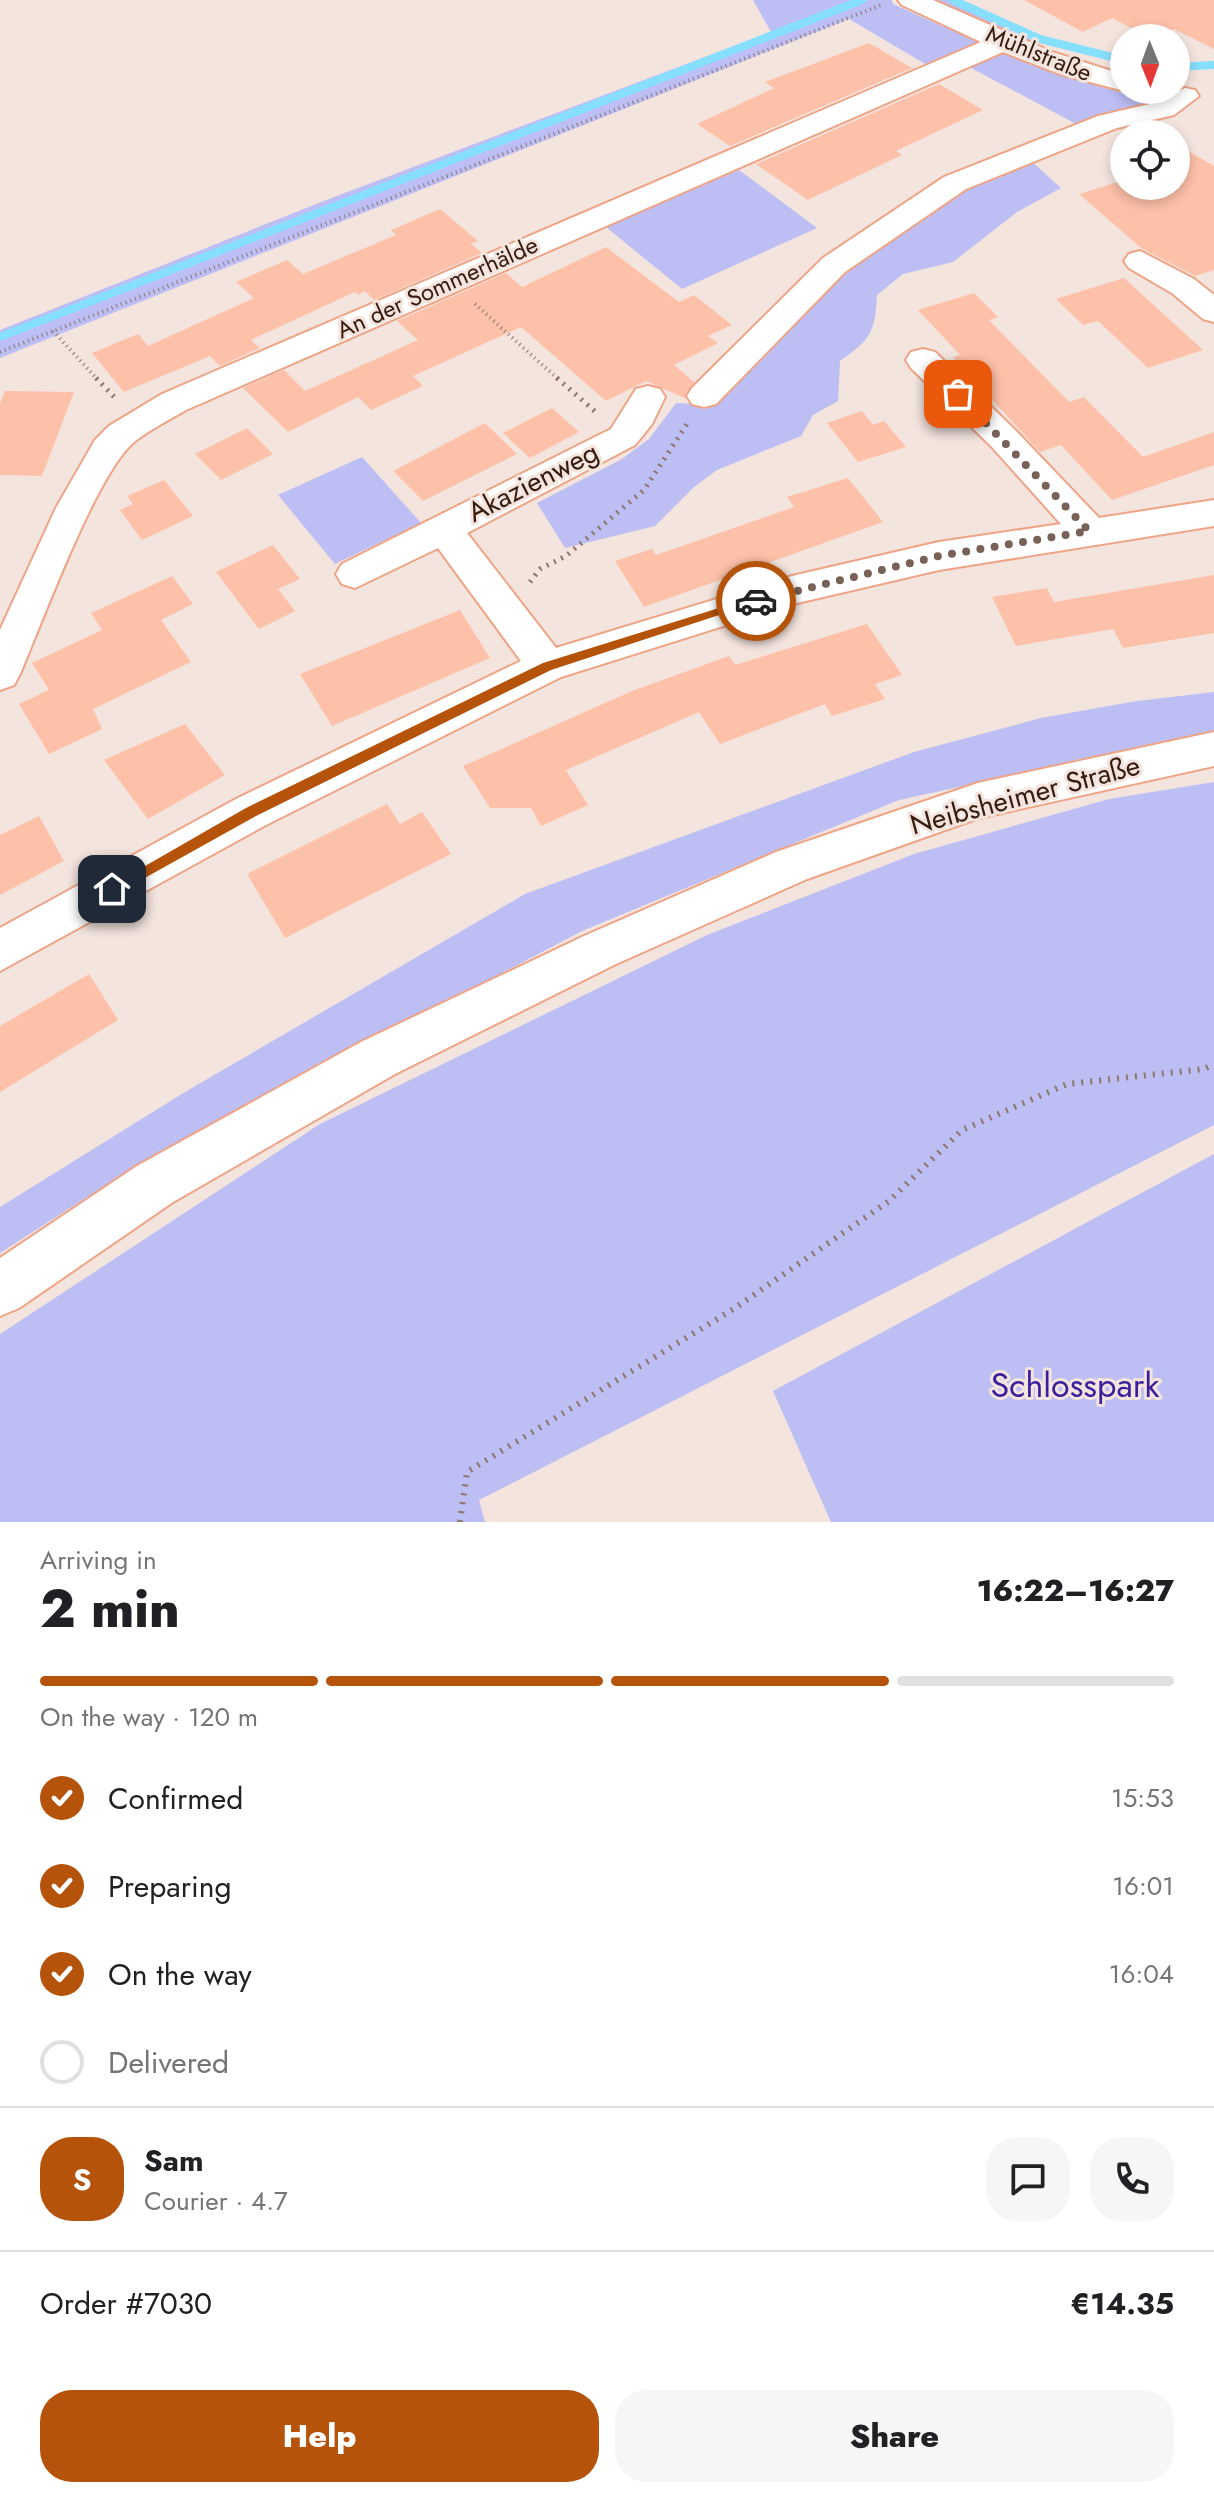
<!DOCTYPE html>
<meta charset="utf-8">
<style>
:root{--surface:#fff;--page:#f6f6f6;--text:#202124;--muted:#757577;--line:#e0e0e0;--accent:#b45309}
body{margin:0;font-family:Jost,sans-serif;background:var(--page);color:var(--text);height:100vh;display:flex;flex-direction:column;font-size:30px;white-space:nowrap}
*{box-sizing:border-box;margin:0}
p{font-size:26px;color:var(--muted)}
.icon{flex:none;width:44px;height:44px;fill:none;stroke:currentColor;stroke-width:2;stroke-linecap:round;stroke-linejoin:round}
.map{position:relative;height:1522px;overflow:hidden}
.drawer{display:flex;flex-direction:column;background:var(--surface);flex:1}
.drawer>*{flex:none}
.needle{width:52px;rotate:179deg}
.buttons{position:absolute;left:1110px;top:24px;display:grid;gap:16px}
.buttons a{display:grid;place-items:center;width:80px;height:80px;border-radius:50%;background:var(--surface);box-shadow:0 4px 12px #0003;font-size:40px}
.pin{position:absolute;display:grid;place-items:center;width:68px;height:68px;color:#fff;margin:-34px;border-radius:16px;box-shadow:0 4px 12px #0006}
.courier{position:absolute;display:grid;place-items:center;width:80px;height:80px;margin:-40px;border:6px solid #b45309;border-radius:50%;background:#fff;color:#222;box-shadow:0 2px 10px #0007}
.summary em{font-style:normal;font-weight:800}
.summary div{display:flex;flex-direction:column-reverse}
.summary{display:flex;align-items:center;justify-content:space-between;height:136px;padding:0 40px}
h1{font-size:52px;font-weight:800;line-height:60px}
.bar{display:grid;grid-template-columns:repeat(4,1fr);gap:12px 8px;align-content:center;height:96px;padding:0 40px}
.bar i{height:10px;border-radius:6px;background:var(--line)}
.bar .on{background:var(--accent)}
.bar p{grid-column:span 4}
.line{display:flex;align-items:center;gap:20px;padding:0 40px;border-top:2px solid var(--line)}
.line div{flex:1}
.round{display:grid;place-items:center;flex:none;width:84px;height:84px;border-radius:32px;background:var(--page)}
ol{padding:0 40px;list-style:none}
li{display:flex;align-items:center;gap:24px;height:88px}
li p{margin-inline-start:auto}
li .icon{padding:8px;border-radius:50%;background:var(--accent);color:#fff;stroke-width:4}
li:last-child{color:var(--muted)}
li i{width:44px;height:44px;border:4px solid var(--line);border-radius:50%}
.action{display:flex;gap:16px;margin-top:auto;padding:16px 40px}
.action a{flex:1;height:92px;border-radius:32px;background:var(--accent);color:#fff;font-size:32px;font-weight:800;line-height:92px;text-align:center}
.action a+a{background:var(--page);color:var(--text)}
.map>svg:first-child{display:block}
.green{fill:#bcbef4}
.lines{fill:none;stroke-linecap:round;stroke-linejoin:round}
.stream{stroke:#87dffe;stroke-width:8}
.building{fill:#fdc0a8}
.minor-casing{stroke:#eea486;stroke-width:4}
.path-far2{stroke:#8c766d;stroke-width:4;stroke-dasharray:1 4;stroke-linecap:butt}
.path-far1{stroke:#8c766d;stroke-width:5;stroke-dasharray:2 6;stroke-linecap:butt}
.path{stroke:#8c766d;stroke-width:6;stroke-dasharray:2 7;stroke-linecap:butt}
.minor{fill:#fff;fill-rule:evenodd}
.route{fill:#b45309}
.done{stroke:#786157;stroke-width:8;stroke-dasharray:0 14.4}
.labels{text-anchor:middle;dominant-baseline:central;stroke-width:6;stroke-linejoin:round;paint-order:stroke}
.far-street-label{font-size:24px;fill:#361b0f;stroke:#f4e4de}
.street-label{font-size:28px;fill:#361b0f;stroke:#f4e4de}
.near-park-label{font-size:34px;fill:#3b1e9d;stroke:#f4e4de}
</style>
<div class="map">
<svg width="1214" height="1522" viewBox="0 0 1214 1522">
<rect width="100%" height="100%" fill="#f4e4de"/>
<path class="green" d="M753 0H892L893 4C977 42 1059 78 1149 100L1141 107 1078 125 949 56 927 65 849 19 0 358V330L334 197 771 32Z
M925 0H959L1044 39 1030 47Z
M1030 160 1061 188 1017 212 953 262 903 274 877 295C875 333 871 339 840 361L838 401 813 415 801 436 717 470 694 487 655 526 565 548 537 503 622 459 649 439 676 403 714 405 814 293 956 191Z
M739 170 817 228 682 289 606 227Z
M362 457 421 523 335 564 278 495Z
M1214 692V732L899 800 582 931 137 1165 0 1253V1207L185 1092 525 894 914 752 1041 718 1137 701Z
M1214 782V1125L479 1500 485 1522H0V1334L320 1124 707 935 914 854 1109 799Z
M1214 1154V1522H831L773 1391Z"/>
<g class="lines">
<path class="stream" d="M953 0 1040 39 1124 60
M1176 67 1214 65
M0 337 862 0"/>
</g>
<path class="building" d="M1024 0H1214V49L1174 29 1150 38 1112 18 1083 32Z
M869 43 912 68 730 146 697 124 774 88 765 82Z
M939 84 983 110 896 151 902 155 808 200 756 164Z
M1176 144 1214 166V270L1195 276 1141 248 1079 194 1124 180V186H1176Z
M440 209 478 241 471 244 482 253 374 300 365 291 358 295 355 292 251 340 260 348 220 366 210 356 124 392 92 353 138 334 148 346 254 298 236 282 287 260 303 274 396 235 391 230Z
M606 247 679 302 694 295 732 325 708 336 718 343 674 365 694 382 685 398 646 381 606 401 521 327 413 376 423 386 371 410 358 397 288 432 243 388 284 370 305 391 418 340 397 321 506 273 522 287Z
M1124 278 1203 350 1148 368 1098 321 1083 325 1056 299Z
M974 293 998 317 989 320 1069 402 1084 397 1143 457 1214 432V465L1112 500 1061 445 1040 452 953 357 960 355 918 310Z
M5 391 74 392 42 476 0 475V403Z
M552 408 579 432 530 458 503 433Z
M862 411 873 425 884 421 906 447 858 462 827 423Z
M485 423 517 454 423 501 393 471Z
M247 428 273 454 221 480 195 454Z
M848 478 883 522 644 607 615 561 652 549 656 555 794 507 787 497Z
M164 480 193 516 142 540 120 510 133 504 127 496Z
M273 545 300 579 278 589 295 611 259 629 216 572Z
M1214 575V633L1123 648 1113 629 1016 646 992 597 1047 588 1054 602Z
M172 576 193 604 161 620 191 662 93 709 102 729 49 754 19 704 49 690 32 663 102 630 91 613Z
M460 610 490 658 332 726 300 674Z
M867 624 902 675 875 684 885 699 832 716 825 704 720 744 699 712 566 770 588 805 541 826 531 808H490L463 766 632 691 729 656 735 665Z
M185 724 225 775 148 819 104 760Z
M387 804 400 824 422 812 451 854 285 938 247 874Z
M39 816 64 861 0 895V835Z
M89 974 118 1020 0 1092V1026Z"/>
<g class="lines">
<g class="minor-casing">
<path id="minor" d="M898 0H933L1052 52 1124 75V90H1129L1124 91 1060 74 1003 52 186 410C169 420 149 430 134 442 96 474 42 623 20 674L14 685 0 690V630L56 508 95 440 109 426 162 394 981 42 902 5Z
M1185 88 1195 90 1199 96 1174 115 1117 128 966 189 845 272 716 404 704 407 692 404 687 396 692 388 823 258 944 177 1098 116 1154 103Z
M1140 251 1194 279 1214 295V322L1203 319 1172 293 1129 268 1124 261 1129 254Z
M923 349 935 352 1016 431 1099 518 1214 500V526L939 570 793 604 561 677 266 825 0 971V928L236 799 521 661 438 548 355 588 342 584 336 574 342 564 611 429 636 389 648 386 660 389 665 397 652 424 635 445 467 533 556 648 792 576 939 542 1061 524 992 447 911 368 906 360 911 352Z
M1214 732V766L979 818 807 879 616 964 395 1074 173 1202 19 1308 0 1316V1258L137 1166 361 1042 584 936 776 852 978 783Z"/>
</g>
<path class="path-far2" d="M475 304 559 380
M53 331 98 380
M0 352 881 5"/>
<path class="path-far1" d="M96 378 118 401
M557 378 599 415
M530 582 540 569 566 556 644 490 689 421"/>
<path class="path" d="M460 1522 467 1472 735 1308 889 1201 962 1130 1067 1084 1204 1069 1214 1064"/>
<use href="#minor" class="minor"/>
</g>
<path class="route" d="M751 598 762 601 551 670 256 816 116 894 112 895 105 889 246 808 543 663Z"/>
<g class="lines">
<path class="done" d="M756 601 939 556 1089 531 958 394"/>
</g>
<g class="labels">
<g class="far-street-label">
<text transform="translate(1039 53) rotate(22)">Mühlstraße</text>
<text transform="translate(437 287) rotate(-24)">An der Sommerhälde</text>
</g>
<g class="street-label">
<text transform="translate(533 482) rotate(-27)">Akazienweg</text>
<text transform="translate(1025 795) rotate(-15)">Neibsheimer Straße</text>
</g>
<g class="near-park-label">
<text x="1075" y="1385">Schlosspark</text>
</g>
</g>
</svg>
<div class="buttons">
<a><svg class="needle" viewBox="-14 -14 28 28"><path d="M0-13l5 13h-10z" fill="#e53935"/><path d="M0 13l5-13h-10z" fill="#757577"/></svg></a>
<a><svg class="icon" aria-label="locate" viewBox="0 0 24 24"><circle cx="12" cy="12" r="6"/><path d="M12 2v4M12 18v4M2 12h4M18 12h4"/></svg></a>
</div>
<div class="pin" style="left:958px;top:394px;background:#ea580c"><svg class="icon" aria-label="bag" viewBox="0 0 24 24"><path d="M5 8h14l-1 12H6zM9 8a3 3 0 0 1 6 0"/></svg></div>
<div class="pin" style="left:112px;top:889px;background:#1f2937"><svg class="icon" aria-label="home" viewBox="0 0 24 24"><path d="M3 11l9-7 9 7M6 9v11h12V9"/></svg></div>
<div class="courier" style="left:756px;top:601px"><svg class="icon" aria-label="car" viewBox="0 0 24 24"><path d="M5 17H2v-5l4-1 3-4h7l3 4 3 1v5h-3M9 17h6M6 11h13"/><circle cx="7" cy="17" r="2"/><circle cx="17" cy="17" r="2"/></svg></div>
</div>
<section class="drawer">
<div class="summary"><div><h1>2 min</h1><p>Arriving in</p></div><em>16:22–16:27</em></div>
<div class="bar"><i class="on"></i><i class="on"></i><i class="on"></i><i></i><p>On the way · 120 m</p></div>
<ol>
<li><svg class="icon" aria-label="check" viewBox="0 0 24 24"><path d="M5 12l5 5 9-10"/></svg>Confirmed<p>15:53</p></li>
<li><svg class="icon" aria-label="check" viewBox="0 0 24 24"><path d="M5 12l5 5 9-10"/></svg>Preparing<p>16:01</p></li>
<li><svg class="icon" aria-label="check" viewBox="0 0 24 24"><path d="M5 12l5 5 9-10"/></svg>On the way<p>16:04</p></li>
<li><i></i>Delivered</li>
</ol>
<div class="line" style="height:144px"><b class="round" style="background:var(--accent);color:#fff">S</b><div><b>Sam</b><p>Courier · 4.7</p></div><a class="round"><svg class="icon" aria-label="chat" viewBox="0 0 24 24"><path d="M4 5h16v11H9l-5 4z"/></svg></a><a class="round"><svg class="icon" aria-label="phone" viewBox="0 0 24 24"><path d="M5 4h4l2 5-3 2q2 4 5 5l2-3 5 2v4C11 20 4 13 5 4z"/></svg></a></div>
<div class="line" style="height:104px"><div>Order #7030</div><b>€14.35</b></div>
<div class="action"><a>Help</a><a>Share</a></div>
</section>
